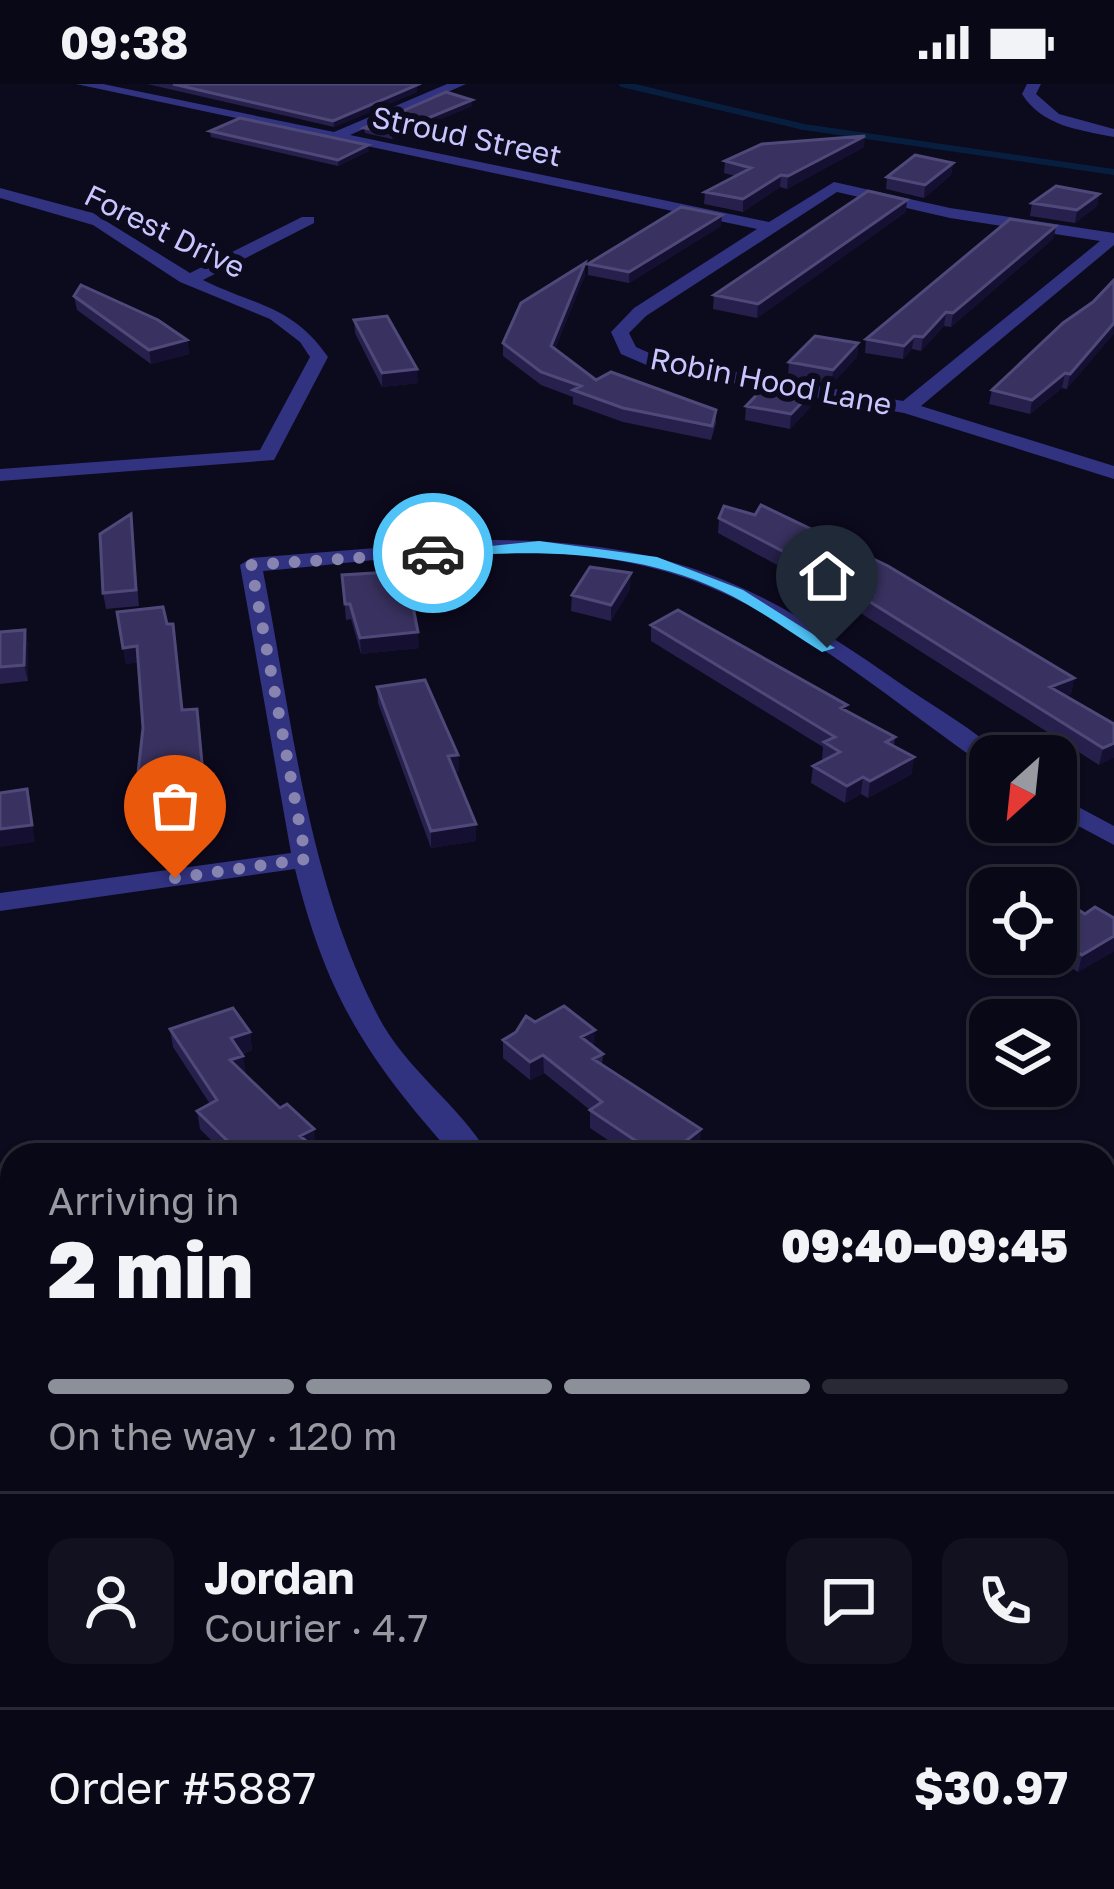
<!DOCTYPE html>
<meta charset="utf-8">
<style>
:root{--surface:#090816;--page:#12111f;--text:#f1f3f6;--muted:#999aa1;--line:#292935;--accent:#8c9099}
body{margin:0;font-family:"Golos Text",sans-serif;background:var(--page);color:var(--text);height:100vh;display:flex;flex-direction:column;font-size:45px;white-space:nowrap}
*{box-sizing:border-box;margin:0}
p{font-size:39px;color:var(--muted)}
.icon{flex:none;width:66px;height:66px;fill:none;stroke:currentColor;stroke-width:2;stroke-linecap:round;stroke-linejoin:round}
.map{position:relative;flex:1;overflow:hidden}
.drawer{position:absolute;left:0px;top:1059px;width:1116px;height:747px;display:flex;flex-direction:column;background:var(--surface);border-radius:36px 36px 0 0;box-shadow:0 3px 9px #0004,0 0 0 3px var(--line)}
.drawer>*{flex:none}
.needle{width:78px;rotate:207deg}
.tools{position:absolute;left:969px;top:651px;display:grid;gap:24px}
.tools a{display:grid;place-items:center;width:108px;height:108px;border-radius:24px;background:var(--surface);box-shadow:0 3px 9px #0004,0 0 0 3px var(--line);font-size:60px}
.pin{position:absolute;display:grid;place-items:center;width:102px;height:102px;color:#fff;margin:-123px -51px;border-radius:50% 50% 50% 0;rotate:-45deg;box-shadow:0 0 12px #0007}
.pin .icon{rotate:45deg}
.courier{position:absolute;display:grid;place-items:center;width:120px;height:120px;margin:-60px;border:9px solid #4fc3f7;border-radius:50%;background:#fff;color:#222;box-shadow:0 3px 15px #0007}
.summary em{font-style:normal;font-weight:800}
.summary div{display:flex;flex-direction:column-reverse}
.summary{display:flex;align-items:center;justify-content:space-between;height:204px;padding:0 48px}
h1{font-size:78px;font-weight:800;line-height:90px}
.bar{display:grid;grid-template-columns:repeat(4,1fr);gap:18px 12px;align-content:center;height:144px;padding:0 48px}
.bar i{height:15px;border-radius:9px;background:var(--line)}
.bar .active{background:var(--accent)}
.bar p{grid-column:span 4}
.line{display:flex;align-items:center;gap:30px;padding:0 48px;border-top:3px solid var(--line)}
.line div{flex:1}
.round{display:grid;place-items:center;flex:none;width:126px;height:126px;border-radius:24px;background:var(--page)}
.status{display:flex;justify-content:space-between;align-items:center;height:84px;padding:0 60px;background:var(--surface);direction:ltr}
.status svg{height:33px;fill:currentColor}
.map>svg:first-child{display:block}
.lines{fill:none;stroke-linecap:round;stroke-linejoin:round}
.stream{stroke:#071e3f;stroke-width:6}
.minor{fill:#313280;fill-rule:evenodd}
.wall{fill:#27204c}
.shaded-wall{fill:#151031}
.building{fill:#393260;stroke:#4f4979;stroke-width:3}
.route{fill:#4fc3f7}
.done{stroke:#8784b0;stroke-width:12;stroke-dasharray:0 21.6}
.labels{text-anchor:middle;dominant-baseline:central;stroke-width:12;stroke-linejoin:round;paint-order:stroke}
.far-street-label{font-size:30px;fill:#c9c5ff;stroke:#0c0a1d}
</style>
<div class="status"><b>09:38</b><svg viewBox="0 0 49 12"><path d="M0 12V9h3v3zM5 12V6h3v6zM10 12V3h3v9zM15 12V0h3v12zM26 1h20v11H26zM47 4h2v5h-2z"/></svg></div>
<div class="map">
<svg width="1114" height="1805" viewBox="0 0 1114 1805">
<rect width="100%" height="100%" fill="#0c0a1d"/>
<g class="lines">
<path class="stream" d="M622 0 804 43 1114 88"/>
<path class="minor" d="M76 0H103L334 48 447 0H466L350 51 769 138 834 98 950 124 1114 149V161L921 322 1114 382V395L904 329 658 286 621 270 611 248 634 224 757 145ZM837 108 950 134 1100 157 903 317 663 275 636 263 629 249 646 232Z
M1027 0H1041L1036 10 1059 30 1114 45V53C1079 46 1042 42 1022 10Z
M0 104 93 129 190 189 302 133H314V139L203 196C255 222 292 221 328 273L274 376 0 397V385L260 366 310 273 300 258 270 235 180 198 93 141 0 114Z
M475 456C665 455 751 494 904 602 936 624 974 645 1002 672H990V682L981 679C889 615 796 534 689 495 554 447 402 475 263 487 292 634 307 793 376 928 404 985 458 1019 489 1071H453C367 975 326 911 295 785L0 827V809L291 769 240 481 251 474Z
M1056 711 1114 742V761L1056 730Z
M1104 1339 1114 1342V1374L1104 1371Z
M0 1442 12 1444V1478L0 1476Z"/>
</g>
<path class="wall" d="M147 0H414L417 1V8L334 43Z
M472 22 392 55 365 49 364 44Z
M210 47 369 67 338 82 211 53Z
M864 63 787 105 780 103 743 128 704 120 705 108 735 92 724 89 725 77Z
M953 79 951 91 924 114 886 105 887 93Z
M1099 110 1097 122 1075 139 1030 132 1032 119Z
M906 128 757 234 713 225 714 211Z
M721 142 629 199 588 191V180Z
M1054 154 951 243 944 242 921 267 912 265 903 275 865 269 866 255Z
M585 179V191L555 265 596 296 716 326V339L711 356 623 338 573 320V313L541 301 503 272V259Z
M74 212 187 256 189 270 151 280 77 226Z
M1093 218 1067 305 1062 304 1030 330 989 320 992 306Z
M354 236 418 299 382 303 355 249Z
M858 259 857 273 832 300 788 292 789 278Z
M816 304 815 318 790 345 745 336 746 322Z
M131 430 139 522 106 525 103 509Z
M719 434 1074 594 1071 610 1066 612 1114 640 1099 681 862 530 863 522 797 485 790 488 718 449Z
M342 491 419 564 361 570 351 535 346 536Z
M630 505 611 537 571 527 572 511Z
M117 528 183 626 204 690 216 707 214 737 137 742 134 725 143 644 138 578 126 580Z
M651 541 847 627 895 653 894 662 912 690 868 714 861 710 845 719 811 699 813 682 824 676 822 675 823 663 651 557Z
M25 546 28 562V597L0 600V548Z
M377 603 458 671 459 688H455L476 740V757L431 764 378 619Z
M1056 814 1085 830 1114 834V867L1078 888 1049 870H1056Z
M535 938 594 964 603 970 602 981 700 1063 690 1071H630L590 1044V1026L544 989 530 996 503 974V956Z
M170 945 250 948 252 966 242 970 244 990 323 1071H226L200 1045 197 1027 210 1020 173 963Z
M1114 1218V1249L1106 1246Z
M0 1260 12 1262V1323L0 1320Z
M1104 1456 1114 1458V1576L1108 1592 1104 1591Z
M0 1574 12 1576V1692L0 1690Z"/>
<path class="shaded-wall" d="M417 1V8L334 43 333 37Z
M472 16V22L392 55V49Z
M865 52 864 63 787 105 788 92Z
M368 61 369 67 338 82V76Z
M953 79 951 91 924 114 925 101Z
M781 91 780 103 743 128V115Z
M1099 110 1097 122 1075 139 1077 126Z
M907 116 906 128 757 234 758 220Z
M722 131 721 142 629 199V188Z
M1056 142 1054 154 951 243 953 229Z
M585 179V191L551 275V262Z
M946 228 944 242 921 267 923 253Z
M1114 239V250L1067 305 1070 290Z
M914 252 912 265 903 275 904 262Z
M187 256 189 270 151 280 149 266Z
M858 259 857 273 832 300 833 286Z
M417 285 418 299 382 303V289Z
M1065 289 1062 304 1030 330 1032 316Z
M816 304 815 318 790 345 791 330Z
M799 469 797 485 790 488 792 472Z
M631 489 630 505 611 537V521Z
M25 546 28 562V597L24 581Z
M418 548 419 564 361 570 360 554Z
M137 562 140 578 126 580 123 564Z
M1074 594 1071 610 1047 620 1050 603Z
M1114 659V674L1099 681 1103 664Z
M458 671 459 688 449 689 448 672Z
M914 673 912 690 868 714 870 697Z
M213 690 216 707 214 737 212 720Z
M863 693 861 710 845 719 847 702Z
M27 705 35 758 0 763V745Z
M476 740V757L431 764V747Z
M1114 852V867L1078 888 1082 871Z
M595 946 594 964 581 953Z
M250 948 252 966 234 972 231 954Z
M543 971 544 989 530 996V978Z
M243 972 246 990 232 994 230 976Z
M314 1045 316 1063 303 1070 300 1052Z
M701 1045 700 1063 690 1071H668Z"/>
<path class="building" d="M173 0H411L417 1 333 37Z
M446 8 472 16 392 49 364 44Z
M240 34 368 61 338 76 210 47Z
M865 52 788 92 781 91 743 115 705 108 751 84 725 77 762 60Z
M915 71 953 79 925 101 887 93Z
M1056 102 1099 110 1077 126 1032 119Z
M868 107 907 116 758 220 714 211Z
M681 123 722 131 629 188 588 180Z
M1010 135 1056 142 953 229 946 228 923 253 914 252 904 262 866 255Z
M585 179 551 262 596 296 611 288 716 326 712 342 623 324 573 306 581 302 541 288 503 259 521 219Z
M1114 196V239L1070 290 1065 289 1032 316 992 306 1063 239 1093 218Z
M81 201 158 236 187 256 149 266 74 212Z
M387 232 417 285 382 289 354 236Z
M815 252 858 259 833 286 789 278Z
M771 296 816 304 791 330 746 322Z
M761 421 888 482 1074 594 1050 603 1114 640V659L1103 664 864 514 872 511 799 469 792 472 719 434 724 422 755 431Z
M131 430 136 506 103 509 100 450Z
M590 483 631 489 611 521 572 511Z
M406 487 418 548 360 554 350 520H345L342 491Z
M163 523 167 540H173L182 626 197 625 203 690H213L212 720 134 725 143 644 137 562 123 564 117 528Z
M678 526 847 621 841 624 895 653 886 658 914 673 870 697 863 693 847 702 813 682 840 668 824 658 835 653 651 541Z
M25 546 24 581 0 583V548Z
M425 596 458 671 448 672 476 740 431 747 377 603Z
M27 705 32 741 0 745V709Z
M1058 813 1085 830 1095 823 1114 834V852L1082 871 1056 855V847L1058 846 1056 845V814Z
M564 922 595 946 581 953 603 970 593 975 701 1045 668 1071H665L633 1055 590 1026 602 1018 543 971 530 978 503 956 516 948 526 932 535 938Z
M233 924 250 948 231 954 243 972 230 976 280 1024 287 1020 314 1045 300 1052 323 1071H242L197 1027 217 1016 170 945Z
M758 1063 774 1071H750Z
M0 1260 12 1262V1306L0 1303Z
M1104 1456 1114 1458V1565L1104 1563Z
M0 1574 12 1576V1675L0 1673Z"/>
<path class="route" d="M539 457 657 473 743 506 835 564 822 568C793 550 764 529 734 513 639 464 536 466 433 473L425 469Z"/>
<g class="lines">
<path class="done" d="M175 794 306 775 251 481 433 469"/>
</g>
<g class="labels">
<g class="far-street-label">
<text transform="translate(467 52) rotate(12)">Stroud Street</text>
<text transform="translate(165 147) rotate(26)">Forest Drive</text>
<text transform="translate(771 297) rotate(11)">Robin Hood Lane</text>
</g>
</g>
</svg>
<div class="tools">
<a><svg class="needle" viewBox="-14 -14 28 28"><path d="M0-13l5 13h-10z" fill="#e53935"/><path d="M0 13l5-13h-10z" fill="#999aa1"/></svg></a>
<a><svg class="icon" aria-label="locate" viewBox="0 0 24 24"><circle cx="12" cy="12" r="6"/><path d="M12 2v4M12 18v4M2 12h4M18 12h4"/></svg></a>
<a><svg class="icon" aria-label="layers" viewBox="0 0 24 24"><path d="M12 4l9 5-9 5-9-5zM3 14l9 5 9-5"/></svg></a>
</div>
<div class="pin" style="left:175px;top:794px;background:#ea580c"><svg class="icon" aria-label="bag" viewBox="0 0 24 24"><path d="M5 8h14l-1 12H6zM9 8a3 3 0 0 1 6 0"/></svg></div>
<div class="pin" style="left:827px;top:564px;background:#1f2937"><svg class="icon" aria-label="home" viewBox="0 0 24 24"><path d="M3 11l9-7 9 7M6 9v11h12V9"/></svg></div>
<div class="courier" style="left:433px;top:469px"><svg class="icon" aria-label="car" viewBox="0 0 24 24"><path d="M5 17H2v-5l4-1 3-4h7l3 4 3 1v5h-3M9 17h6M6 11h13"/><circle cx="7" cy="17" r="2"/><circle cx="17" cy="17" r="2"/></svg></div>
<section class="drawer">
<div class="summary"><div><h1>2 min</h1><p>Arriving in</p></div><em>09:40–09:45</em></div>
<div class="bar"><i class="active"></i><i class="active"></i><i class="active"></i><i></i><p>On the way · 120 m</p></div>
<div class="line" style="height:216px"><a class="round"><svg class="icon" aria-label="person" viewBox="0 0 24 24"><circle cx="12" cy="8" r="4"/><path d="M4 21q1-7 8-7t8 7"/></svg></a><div><b>Jordan</b><p>Courier · 4.7</p></div><a class="round"><svg class="icon" aria-label="chat" viewBox="0 0 24 24"><path d="M4 5h16v11H9l-5 4z"/></svg></a><a class="round"><svg class="icon" aria-label="phone" viewBox="0 0 24 24"><path d="M5 4h4l2 5-3 2q2 4 5 5l2-3 5 2v4C11 20 4 13 5 4z"/></svg></a></div>
<div class="line" style="height:156px"><div>Order #5887</div><b>$30.97</b></div>
</section>
</div>
